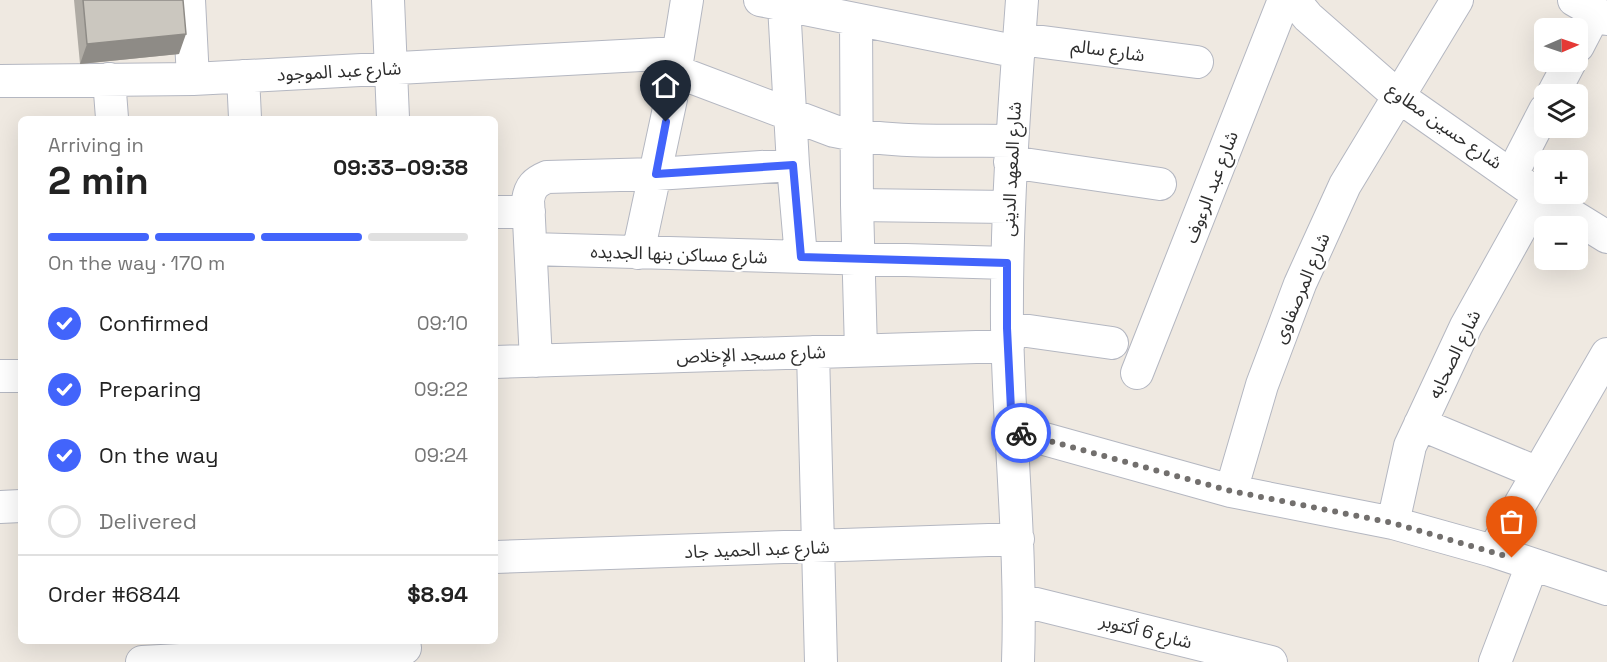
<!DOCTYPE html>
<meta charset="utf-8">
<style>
:root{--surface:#fff;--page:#f2f2f2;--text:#222;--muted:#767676;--line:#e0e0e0;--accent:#4264fb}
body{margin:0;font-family:"Space Grotesk","Noto Sans Arabic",sans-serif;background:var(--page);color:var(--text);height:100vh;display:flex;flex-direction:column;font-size:22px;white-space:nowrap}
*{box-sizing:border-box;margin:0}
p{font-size:20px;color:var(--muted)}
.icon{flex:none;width:33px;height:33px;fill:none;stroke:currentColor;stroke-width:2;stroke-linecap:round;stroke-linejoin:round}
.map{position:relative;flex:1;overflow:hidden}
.drawer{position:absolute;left:18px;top:116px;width:480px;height:528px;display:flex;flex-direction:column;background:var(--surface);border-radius:9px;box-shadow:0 6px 24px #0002}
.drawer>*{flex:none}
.needle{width:39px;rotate:88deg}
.buttons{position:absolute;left:1534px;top:18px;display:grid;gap:12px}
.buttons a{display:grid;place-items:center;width:54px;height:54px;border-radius:9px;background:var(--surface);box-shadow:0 6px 24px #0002;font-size:30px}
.pin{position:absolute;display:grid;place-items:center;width:51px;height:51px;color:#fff;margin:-62px -26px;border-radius:50% 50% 50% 0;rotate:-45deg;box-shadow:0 0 6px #0007}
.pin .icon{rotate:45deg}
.courier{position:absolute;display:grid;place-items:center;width:60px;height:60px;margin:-30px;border:4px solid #4264fb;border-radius:50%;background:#fff;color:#222;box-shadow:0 2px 8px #0007}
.overview em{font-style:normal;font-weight:800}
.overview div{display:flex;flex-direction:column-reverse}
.overview{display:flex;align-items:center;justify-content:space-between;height:102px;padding:0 30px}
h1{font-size:39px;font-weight:800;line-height:45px}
.bar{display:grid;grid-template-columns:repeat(4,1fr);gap:9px 6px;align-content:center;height:72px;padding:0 30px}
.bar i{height:8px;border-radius:4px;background:var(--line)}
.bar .current{background:var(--accent)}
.bar p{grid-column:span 4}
.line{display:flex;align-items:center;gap:15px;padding:0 30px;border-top:2px solid var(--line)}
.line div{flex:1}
ol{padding:0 30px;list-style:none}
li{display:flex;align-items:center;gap:18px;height:66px}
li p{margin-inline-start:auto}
li .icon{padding:6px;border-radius:50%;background:var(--accent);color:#fff;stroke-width:4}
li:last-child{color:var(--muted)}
li i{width:33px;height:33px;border:3px solid var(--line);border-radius:50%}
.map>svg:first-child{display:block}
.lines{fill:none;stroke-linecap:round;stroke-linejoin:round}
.street-casing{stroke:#b4b7c1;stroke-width:34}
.street{stroke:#fff;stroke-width:32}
.wall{fill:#afaba4}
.shaded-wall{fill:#8e8b86}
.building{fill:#cbc7bf;stroke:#8e8b86;stroke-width:1.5}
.done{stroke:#726f6d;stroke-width:6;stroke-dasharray:0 10.8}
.route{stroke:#4264fb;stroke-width:8}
.labels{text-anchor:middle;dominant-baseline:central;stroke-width:5;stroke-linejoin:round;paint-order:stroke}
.street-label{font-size:18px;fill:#2e2e2e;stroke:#fff}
</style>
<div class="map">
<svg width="1607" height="662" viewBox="0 0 1607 662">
<rect width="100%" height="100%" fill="#efe9e1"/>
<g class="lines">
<g class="street-casing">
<path id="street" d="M189 0 193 79
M388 0 393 118
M760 0 1019 52
M1294 0 1308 17 1398 96 1539 195 1607 237
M1574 0 1607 19
M784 5 793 165 801 257
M856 20 857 205 861 350
M1020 39 1197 62
M1578 46 1595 13
M675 71 834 131C892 144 953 140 1012 141
M243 76 245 118
M109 79 112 118
M0 81 193 79 678 53
M1553 94 1570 62
M1010 162 1160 184
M1512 174 1545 110
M857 205 1008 207
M495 212H529
M531 249 1007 263
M638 253 671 99 687 0
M1007 328 1112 343
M813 352 821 662
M536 361 528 200C530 187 535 182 547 177L656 174 793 165
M495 362 1008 346
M1137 373 1284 0
M0 376H21
M1420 424 1538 473
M1012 430 1231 491 1393 523 1493 551 1607 589
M1231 491 1262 385 1300 284 1345 185 1457 0
M0 507 21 506
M1393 523 1410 446 1466 326 1539 195
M1493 551 1607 354
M495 557 1018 539
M1020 600 1271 662
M142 662 405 648
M1018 662C1022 549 1009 439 1007 326 1006 217 1014 109 1022 0
M1495 662 1532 565"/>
</g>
<use href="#street" class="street"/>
</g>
<path class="wall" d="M74 0H183L179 54 80 64Z"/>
<path class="shaded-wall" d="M186 34 179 54 80 64 87 44Z"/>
<path class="building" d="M83 0H183L186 34 87 44Z"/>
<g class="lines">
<path class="done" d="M1021 433 1231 491 1393 523 1512 558"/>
<path class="route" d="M666 122 656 174 793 165 801 257 1007 263V328L1012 430 1021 433"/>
</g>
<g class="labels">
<g class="street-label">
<text transform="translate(1108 50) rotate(8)">شارع سالم</text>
<text transform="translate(339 71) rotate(-3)">شارع عبد الموجود</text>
<text transform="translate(1445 126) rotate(35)">شارع حسين مطاوع</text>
<text transform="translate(1011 169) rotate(-87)">شارع المعهد الدينى</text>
<text transform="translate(1211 187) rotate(-69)">شارع عبد الرءوف</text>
<text transform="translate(679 254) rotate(2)">شارع مساكن بنها الجديده</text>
<text transform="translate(1301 288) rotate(-67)">شارع المرصفاوى</text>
<text transform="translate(751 354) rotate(-2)">شارع مسجد الإخلاص</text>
<text transform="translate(1454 354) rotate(-64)">شارع الصحابه</text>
<text transform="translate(757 549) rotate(-2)">شارع عبد الحميد جاد</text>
<text transform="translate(1146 631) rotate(14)">شارع 6 أكتوبر</text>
</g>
</g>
</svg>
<div class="buttons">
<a><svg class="needle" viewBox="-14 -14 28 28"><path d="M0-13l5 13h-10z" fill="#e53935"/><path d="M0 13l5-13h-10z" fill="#767676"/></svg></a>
<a><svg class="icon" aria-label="layers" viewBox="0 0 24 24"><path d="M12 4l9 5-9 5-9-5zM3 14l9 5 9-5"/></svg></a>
<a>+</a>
<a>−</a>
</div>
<div class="pin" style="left:1512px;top:558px;background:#ea580c"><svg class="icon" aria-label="bag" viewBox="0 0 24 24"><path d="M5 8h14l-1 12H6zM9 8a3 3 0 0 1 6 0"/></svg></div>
<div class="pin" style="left:666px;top:122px;background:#1f2937"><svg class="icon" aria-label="home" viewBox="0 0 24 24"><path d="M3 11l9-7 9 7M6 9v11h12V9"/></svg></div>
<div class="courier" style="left:1021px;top:433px"><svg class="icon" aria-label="bike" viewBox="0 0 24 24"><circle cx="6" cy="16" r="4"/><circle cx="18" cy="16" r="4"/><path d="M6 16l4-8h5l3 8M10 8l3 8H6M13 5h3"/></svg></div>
<section class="drawer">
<div class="overview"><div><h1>2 min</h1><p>Arriving in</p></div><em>09:33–09:38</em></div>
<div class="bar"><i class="current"></i><i class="current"></i><i class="current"></i><i></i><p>On the way · 170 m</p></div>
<ol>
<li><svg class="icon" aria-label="check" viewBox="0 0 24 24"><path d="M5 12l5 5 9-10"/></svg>Confirmed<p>09:10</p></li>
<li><svg class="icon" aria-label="check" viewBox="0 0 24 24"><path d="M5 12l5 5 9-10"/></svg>Preparing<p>09:22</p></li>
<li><svg class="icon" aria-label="check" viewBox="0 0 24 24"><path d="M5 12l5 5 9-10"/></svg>On the way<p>09:24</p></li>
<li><i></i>Delivered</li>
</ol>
<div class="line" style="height:78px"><div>Order #6844</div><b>$8.94</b></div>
</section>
</div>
